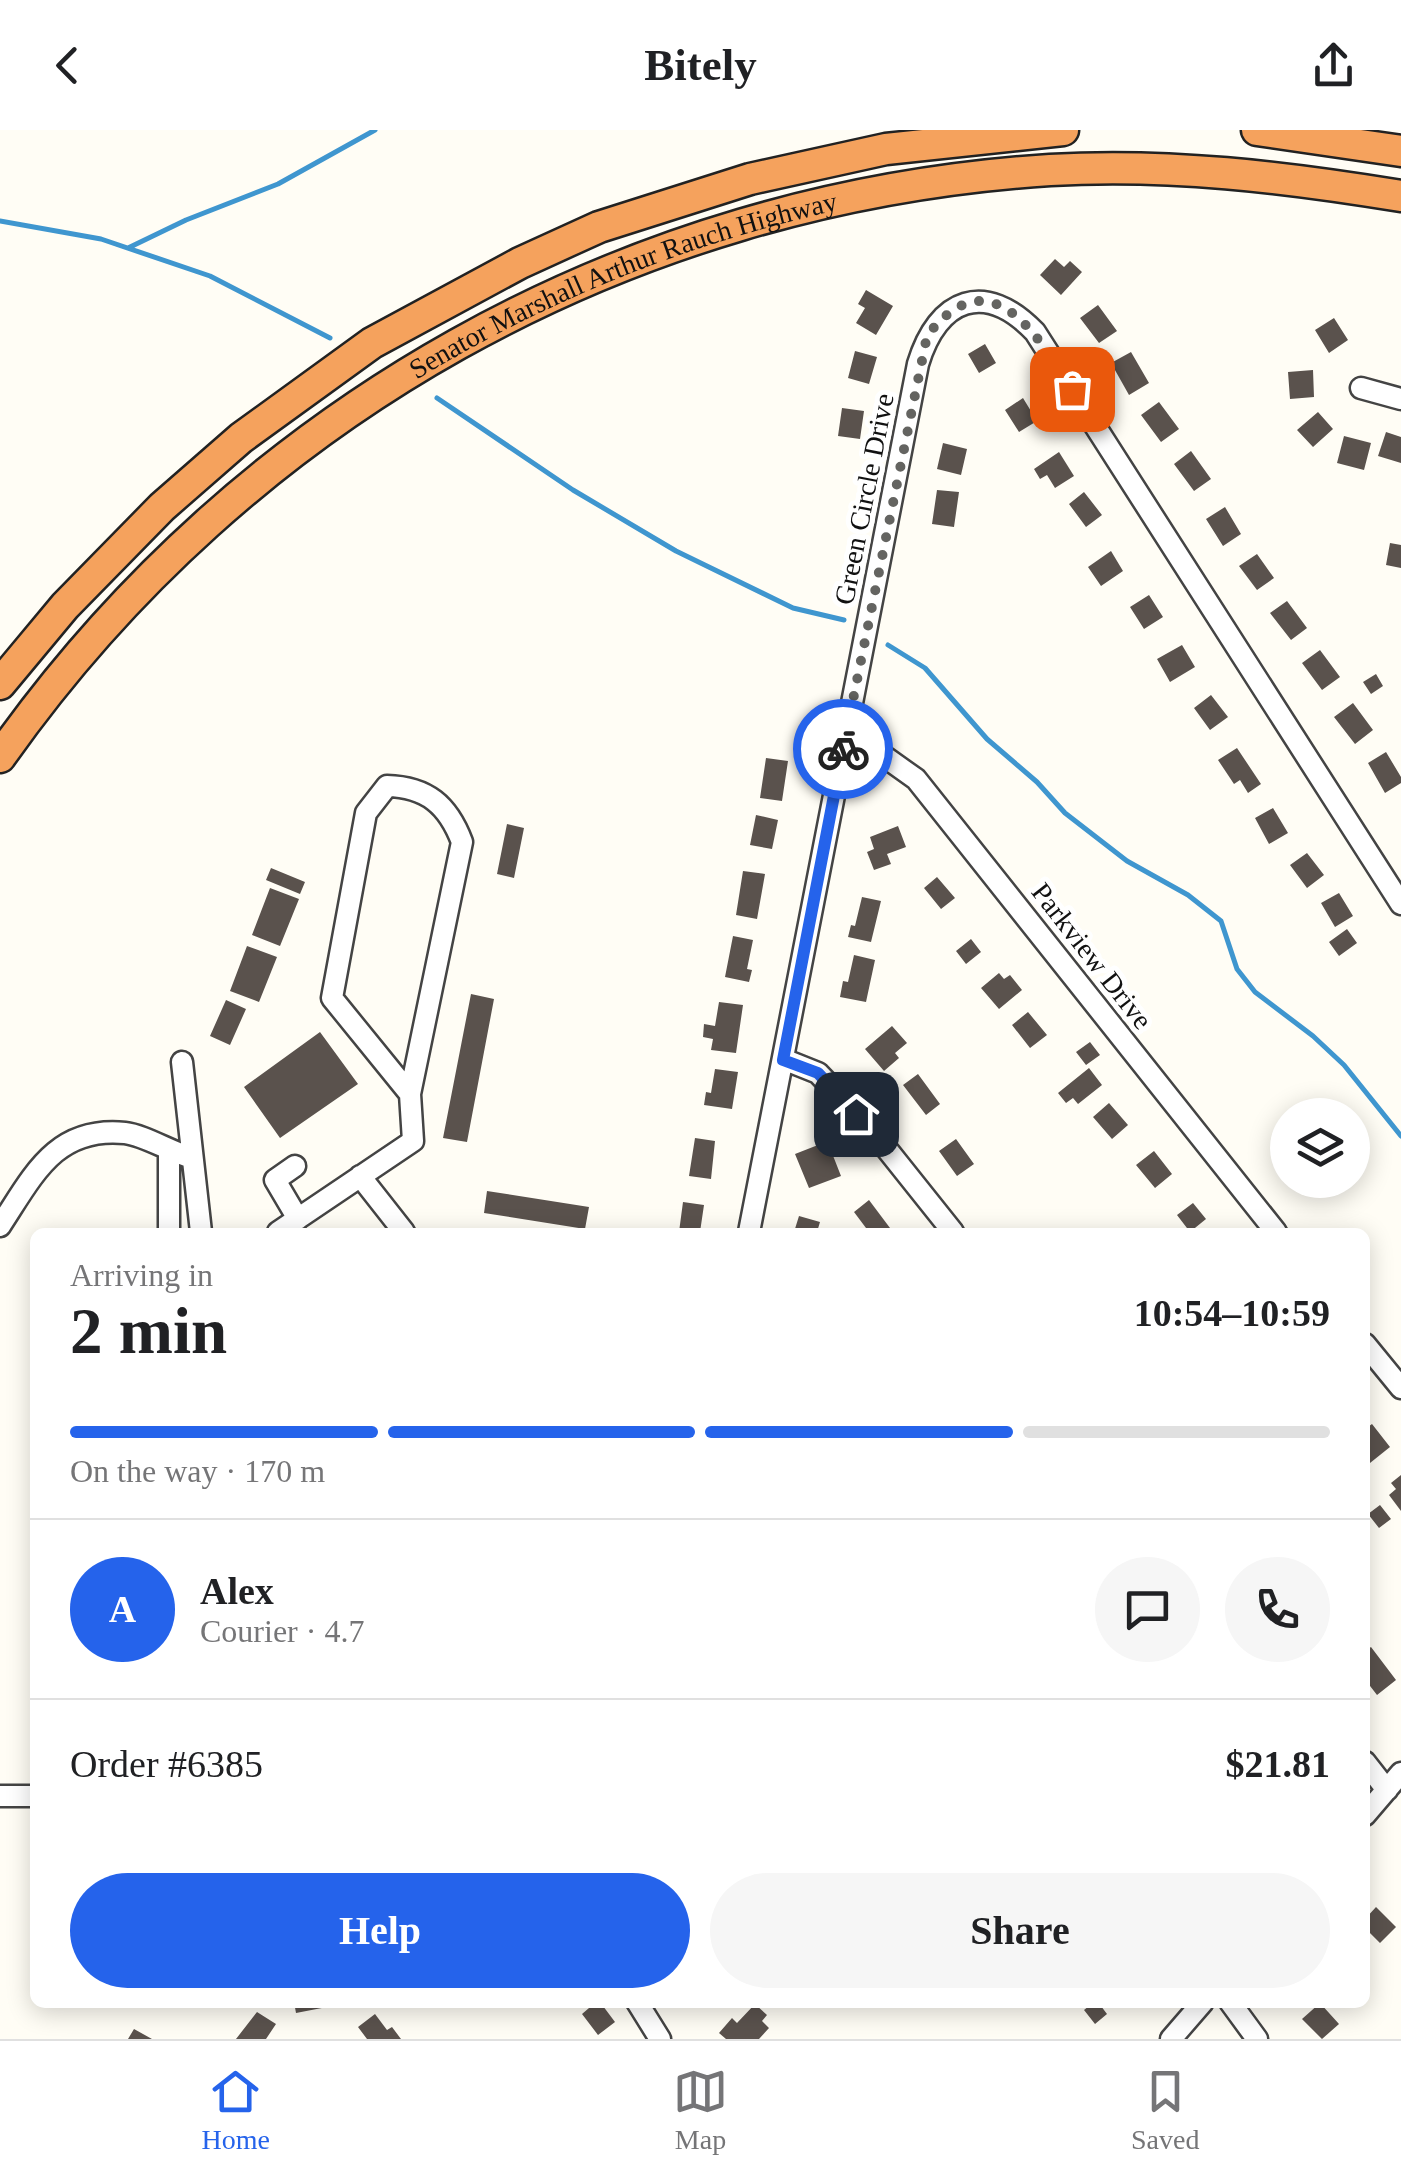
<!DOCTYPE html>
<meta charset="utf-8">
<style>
:root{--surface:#fff;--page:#f6f6f6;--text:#202124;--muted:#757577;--line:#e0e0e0;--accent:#2563eb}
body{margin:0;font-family:"Times New Roman",serif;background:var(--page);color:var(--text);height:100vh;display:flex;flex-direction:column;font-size:38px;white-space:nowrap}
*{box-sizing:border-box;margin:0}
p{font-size:32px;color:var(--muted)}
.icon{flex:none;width:55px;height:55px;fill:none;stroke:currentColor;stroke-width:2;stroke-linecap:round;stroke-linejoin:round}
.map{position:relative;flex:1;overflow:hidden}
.details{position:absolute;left:30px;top:1098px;width:1340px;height:780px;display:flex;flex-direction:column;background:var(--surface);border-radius:15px;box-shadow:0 5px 25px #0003}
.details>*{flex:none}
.buttons{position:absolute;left:1270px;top:968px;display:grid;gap:20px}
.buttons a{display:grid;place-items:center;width:100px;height:100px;border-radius:50%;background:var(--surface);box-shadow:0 5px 25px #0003;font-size:50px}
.pin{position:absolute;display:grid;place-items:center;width:85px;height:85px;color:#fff;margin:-42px;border-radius:20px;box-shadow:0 5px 15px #0006}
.courier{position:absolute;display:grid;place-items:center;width:100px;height:100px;margin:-50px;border:8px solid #2563eb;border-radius:50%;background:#fff;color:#222;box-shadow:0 2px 12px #0007}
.summary em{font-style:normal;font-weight:700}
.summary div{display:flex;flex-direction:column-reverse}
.summary{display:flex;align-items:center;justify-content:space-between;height:170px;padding:0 40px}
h1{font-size:65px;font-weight:700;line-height:75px}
.bar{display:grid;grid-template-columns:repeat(4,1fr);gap:15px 10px;align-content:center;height:120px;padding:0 40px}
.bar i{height:12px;border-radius:8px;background:var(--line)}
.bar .selected{background:var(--accent)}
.bar p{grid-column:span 4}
.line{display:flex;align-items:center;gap:25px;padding:0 40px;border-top:2px solid var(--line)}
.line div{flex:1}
.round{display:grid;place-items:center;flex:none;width:105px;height:105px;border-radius:52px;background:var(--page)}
.button{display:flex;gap:20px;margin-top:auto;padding:20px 40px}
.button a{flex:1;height:115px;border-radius:60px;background:var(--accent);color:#fff;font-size:40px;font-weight:700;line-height:115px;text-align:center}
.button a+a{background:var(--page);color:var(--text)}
header{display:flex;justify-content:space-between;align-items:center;height:130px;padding:0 40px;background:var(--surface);font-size:45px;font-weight:700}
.menu{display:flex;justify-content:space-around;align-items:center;height:140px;border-top:2px solid var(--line);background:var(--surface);font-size:28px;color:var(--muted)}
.menu a{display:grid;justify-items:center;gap:5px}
.menu .selected{color:var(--accent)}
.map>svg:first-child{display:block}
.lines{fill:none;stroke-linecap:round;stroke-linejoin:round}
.stream{stroke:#3f96cf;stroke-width:5}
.building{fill:#5a524d}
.minor-casing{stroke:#444;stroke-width:25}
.highway-casing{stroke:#222;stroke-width:35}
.minor{stroke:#fff;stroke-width:20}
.highway{stroke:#f5a25d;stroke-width:30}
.done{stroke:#646461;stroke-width:10;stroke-dasharray:0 18}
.route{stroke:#2563eb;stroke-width:12}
.labels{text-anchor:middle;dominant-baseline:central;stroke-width:10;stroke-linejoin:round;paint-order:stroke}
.street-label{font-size:28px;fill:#111;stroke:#fff}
</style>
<header><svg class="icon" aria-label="back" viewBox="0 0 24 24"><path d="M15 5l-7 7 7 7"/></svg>Bitely<svg class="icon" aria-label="share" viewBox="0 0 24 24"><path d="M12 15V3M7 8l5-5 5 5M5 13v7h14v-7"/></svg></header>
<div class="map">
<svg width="1401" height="1909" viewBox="0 0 1401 1909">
<rect width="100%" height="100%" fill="#fffdf5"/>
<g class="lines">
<path class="stream" d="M0 91 101 109 210 146 330 208
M128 118 186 90 278 54 375 0
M437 268 573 360 676 421 793 478 844 490
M888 515 925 538 987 609 1037 652 1065 683 1127 731 1188 765 1221 791 1237 839 1255 862 1313 906 1344 935 1401 1006"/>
</g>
<path class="building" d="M1055 129 1064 137 1070 131 1082 142 1061 165 1040 145Z
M866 160 893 176 876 205 856 193 865 178 858 174Z
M1098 175 1117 201 1099 213 1080 188Z
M1334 188 1348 210 1329 223 1315 200Z
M985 214 996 233 979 243 968 224Z
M855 221 877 227 869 254 848 248Z
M1131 222 1149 253 1129 265 1111 233Z
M1313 240 1314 267 1290 269 1288 242Z
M1023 268 1037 291 1019 302 1005 280Z
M1159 272 1179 299 1161 312 1141 285Z
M842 278 864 281 860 309 838 306Z
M1318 282 1333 299 1313 317 1297 300Z
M1386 302 1401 307V333L1378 326Z
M1344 306 1371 313 1364 340 1337 333Z
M943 313 967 319 961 345 937 339Z
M1191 321 1211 349 1194 361 1174 334Z
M1059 322 1074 346 1055 358 1047 345 1040 349 1034 339Z
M937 360 959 362 954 397 932 394Z
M1084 362 1102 385 1086 397 1069 374Z
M1225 377 1241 404 1223 416 1206 389Z
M1390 413 1401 415V438L1386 435Z
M1111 421 1123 441 1101 456 1088 437Z
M1257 424 1274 448 1257 460 1239 436Z
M1149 465 1163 487 1144 499 1130 477Z
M1287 471 1307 498 1291 510 1270 483Z
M1182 515 1195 537 1170 552 1157 529Z
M1320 520 1340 547 1322 560 1302 533Z
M1376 544 1383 556 1371 564 1363 552Z
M1211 565 1228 587 1210 600 1194 578Z
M1353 573 1373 600 1355 614 1334 587Z
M1237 618 1261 654 1248 663 1240 650 1234 654 1218 630Z
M1386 622 1401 647V653L1385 663 1368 633Z
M766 628 788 631 782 671 760 668Z
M1273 678 1288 703 1269 714 1255 688Z
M756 685 778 690 772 719 750 715Z
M507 694 524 698 514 748 497 744Z
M898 696 906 717 887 724 891 734 874 740 867 722 874 719 870 707Z
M1307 723 1324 745 1307 758 1290 735Z
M271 738 305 752 300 764 266 750Z
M743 741 765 744 757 789 736 785Z
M937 747 955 768 941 779 924 758Z
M270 758 299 769 280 816 252 805Z
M1339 763 1353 786 1335 797 1321 773Z
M862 767 881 771 871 812 848 807 851 795 855 796Z
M1347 799 1357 813 1339 826 1329 812Z
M733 806 753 810 747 839 752 840 749 852 725 847Z
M971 809 981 822 966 834 956 821Z
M247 816 277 827 259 872 230 861Z
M854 825 875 830 866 872 840 867 843 851 848 852Z
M999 843 1004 849 1010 845 1022 860 999 879 981 858Z
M471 864 494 869 467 1012 443 1008Z
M226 870 246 879 230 915 210 906Z
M719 872 743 875 736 923 711 920 713 909 703 907 704 894 715 896Z
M1028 882 1047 905 1030 918 1012 895Z
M892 896 907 913 895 923 899 928 884 941 865 919Z
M320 902 358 954 280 1008 244 957Z
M1090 912 1100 925 1086 935 1076 922Z
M1089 938 1102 955 1078 974 1073 968 1066 973 1058 963Z
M715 939 738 942 732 979 704 975 706 962 711 963Z
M918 944 940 974 926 985 903 955Z
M1109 973 1128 995 1112 1009 1093 987Z
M695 1008 715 1011 711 1049 689 1046Z
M956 1009 974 1034 957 1046 939 1021Z
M818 1015 821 1022 830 1018 841 1046 809 1058 795 1024Z
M1154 1021 1172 1044 1155 1058 1136 1035Z
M487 1061 589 1077 585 1099 484 1083Z
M869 1070 893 1102H869L854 1082Z
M683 1072 704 1075 700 1102H679Z
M1193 1073 1206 1089 1190 1102 1177 1085Z
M799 1086 820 1092 817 1102H794Z
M1372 1294 1390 1317 1365 1337V1299Z
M1401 1345V1381L1389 1365 1396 1359 1391 1353Z
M1380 1375 1391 1389 1379 1398 1368 1384Z
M1371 1517 1396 1550 1377 1565 1367 1552 1365 1553V1521Z
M1376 1777 1396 1797 1380 1813 1365 1798V1789Z
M294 1872H326L327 1877 296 1883Z
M596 1872H600L615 1892 598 1905 582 1884Z
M1094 1872H1098L1107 1884 1095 1894 1084 1880Z
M1320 1873 1339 1894 1322 1909 1302 1889Z
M755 1874 767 1885 762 1891 769 1898 759 1909H726L719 1903 732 1888 737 1893Z
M257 1882 276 1894 266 1909H236Z
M375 1884 387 1900 392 1897 401 1909H367L358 1897Z
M134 1899 152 1909H128Z"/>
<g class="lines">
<g class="minor-casing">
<path id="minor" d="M1361 258 1401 269
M842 620 878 622 916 649 1276 1102
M783 929 818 943 839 965 874 1003 953 1102
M182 932 201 1102
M295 1036 275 1050 298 1089
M360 1046 404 1102
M0 1096C33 1046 55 996 125 1003 144 1005 171 1022 192 1028
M169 1102V1022
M278 1102 413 1011 410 964 462 712C448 675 427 657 387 656L366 683 332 868 410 964
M749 1102 918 234C938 168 985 150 1035 202L1401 774
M1365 1214 1401 1258
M1365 1632 1387 1660
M0 1666H35
M1365 1685 1401 1643
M637 1872 660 1909
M1230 1872 1257 1909
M1171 1909 1203 1872"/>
</g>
<g class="highway-casing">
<g id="highway">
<path d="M1257 0 1401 21"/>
<path d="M0 554 65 476 162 377 241 308 372 213 520 133 599 97 750 49 886 19 1063 0"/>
<path id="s1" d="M0 627C243 282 627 67 1050 40 1168 33 1285 47 1401 66"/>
</g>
</g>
<use href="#minor" class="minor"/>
<use href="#highway" class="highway"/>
</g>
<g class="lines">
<path class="done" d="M843 619 927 206C990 124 1037 205 1072 259"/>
<path class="route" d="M843 619 783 930 818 943 856 984"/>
</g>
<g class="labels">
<g class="street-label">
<text stroke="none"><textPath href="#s1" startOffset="798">Senator Marshall Arthur Rauch Highway</textPath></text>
<text transform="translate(864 369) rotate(-79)">Green Circle Drive</text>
<text transform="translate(1092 826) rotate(52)">Parkview Drive</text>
</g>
</g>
</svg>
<div class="buttons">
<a><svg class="icon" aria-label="layers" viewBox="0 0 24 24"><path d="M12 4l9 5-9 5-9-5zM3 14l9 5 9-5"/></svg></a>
</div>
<div class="pin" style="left:1072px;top:259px;background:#ea580c"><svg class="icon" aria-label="bag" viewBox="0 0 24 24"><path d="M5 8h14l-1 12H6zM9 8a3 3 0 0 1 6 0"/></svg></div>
<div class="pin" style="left:856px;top:984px;background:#1f2937"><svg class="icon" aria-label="home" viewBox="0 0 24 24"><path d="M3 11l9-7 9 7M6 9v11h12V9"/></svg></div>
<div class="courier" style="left:843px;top:619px"><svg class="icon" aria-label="bike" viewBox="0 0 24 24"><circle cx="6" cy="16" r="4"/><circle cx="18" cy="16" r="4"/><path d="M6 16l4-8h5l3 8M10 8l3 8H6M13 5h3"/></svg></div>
<section class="details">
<div class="summary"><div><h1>2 min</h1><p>Arriving in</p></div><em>10:54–10:59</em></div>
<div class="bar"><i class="selected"></i><i class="selected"></i><i class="selected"></i><i></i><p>On the way · 170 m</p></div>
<div class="line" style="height:180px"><b class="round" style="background:var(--accent);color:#fff">A</b><div><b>Alex</b><p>Courier · 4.7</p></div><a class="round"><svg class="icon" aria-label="chat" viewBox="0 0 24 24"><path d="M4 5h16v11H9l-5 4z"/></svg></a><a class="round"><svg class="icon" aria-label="phone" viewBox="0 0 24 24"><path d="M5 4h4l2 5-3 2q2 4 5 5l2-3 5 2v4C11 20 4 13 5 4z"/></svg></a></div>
<div class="line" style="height:130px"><div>Order #6385</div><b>$21.81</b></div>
<div class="button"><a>Help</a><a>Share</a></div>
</section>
</div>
<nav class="menu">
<a class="selected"><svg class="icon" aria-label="home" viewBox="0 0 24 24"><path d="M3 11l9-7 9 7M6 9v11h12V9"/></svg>Home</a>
<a><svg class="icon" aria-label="map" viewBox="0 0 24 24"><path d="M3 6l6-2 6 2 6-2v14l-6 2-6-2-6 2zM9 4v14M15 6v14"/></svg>Map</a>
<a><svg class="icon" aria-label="saved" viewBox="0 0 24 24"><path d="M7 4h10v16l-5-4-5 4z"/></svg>Saved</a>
</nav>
